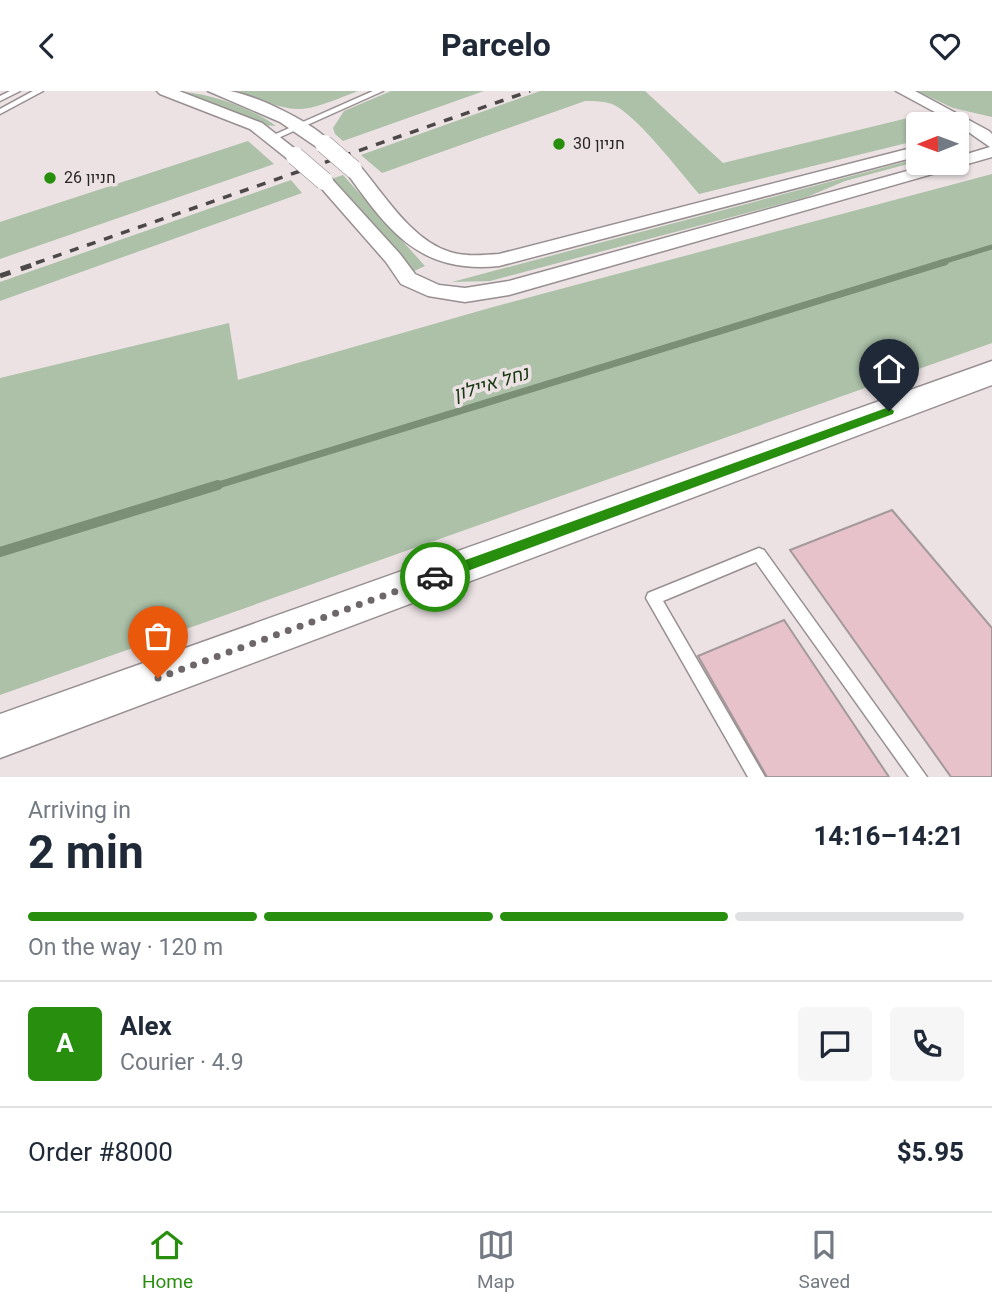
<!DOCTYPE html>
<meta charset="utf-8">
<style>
:root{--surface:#fff;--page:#f6f6f7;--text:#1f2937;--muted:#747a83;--line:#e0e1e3;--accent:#288f0e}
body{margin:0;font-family:Georgia,Heebo,serif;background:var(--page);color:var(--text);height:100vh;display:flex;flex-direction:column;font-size:26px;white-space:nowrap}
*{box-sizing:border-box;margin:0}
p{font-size:23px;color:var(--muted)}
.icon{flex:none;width:38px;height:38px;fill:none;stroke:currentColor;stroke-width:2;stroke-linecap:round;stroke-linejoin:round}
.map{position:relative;height:686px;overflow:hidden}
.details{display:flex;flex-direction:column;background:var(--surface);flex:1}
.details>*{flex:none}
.needle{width:46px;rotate:269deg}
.tools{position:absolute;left:906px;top:21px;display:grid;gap:14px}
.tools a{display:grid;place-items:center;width:63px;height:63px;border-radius:7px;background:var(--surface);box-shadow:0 2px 5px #0004;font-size:35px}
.pin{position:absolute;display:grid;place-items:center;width:60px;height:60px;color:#fff;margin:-72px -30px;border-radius:50% 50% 50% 0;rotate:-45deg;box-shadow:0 0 7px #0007}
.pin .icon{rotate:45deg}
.courier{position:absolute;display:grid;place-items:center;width:70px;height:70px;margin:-35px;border:5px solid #288f0e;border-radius:50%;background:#fff;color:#222;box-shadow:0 2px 9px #0007}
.head em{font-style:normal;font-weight:700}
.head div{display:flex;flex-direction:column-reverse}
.head{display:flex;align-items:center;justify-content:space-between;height:119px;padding:0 28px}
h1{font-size:46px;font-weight:700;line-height:52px}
.bar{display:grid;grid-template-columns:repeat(4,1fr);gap:10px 7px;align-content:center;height:84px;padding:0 28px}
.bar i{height:9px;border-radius:5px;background:var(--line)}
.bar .active{background:var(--accent)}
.bar p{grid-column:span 4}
.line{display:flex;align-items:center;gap:18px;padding:0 28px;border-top:2px solid var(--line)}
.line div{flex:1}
.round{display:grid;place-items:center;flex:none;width:74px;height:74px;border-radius:7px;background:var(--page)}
header{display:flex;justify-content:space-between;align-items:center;height:91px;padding:0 28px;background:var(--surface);font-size:32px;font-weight:700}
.tab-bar{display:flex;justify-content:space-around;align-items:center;height:98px;border-top:2px solid var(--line);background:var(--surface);font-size:19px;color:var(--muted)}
.tab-bar a{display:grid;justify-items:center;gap:4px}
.tab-bar .active{color:var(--accent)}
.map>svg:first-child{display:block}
.green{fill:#acc1a8}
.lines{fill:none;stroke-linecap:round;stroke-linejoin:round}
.stream-far2{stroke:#7a8f76;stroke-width:5}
.stream-far1{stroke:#7a8f76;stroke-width:7}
.stream{stroke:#7a8f76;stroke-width:10}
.building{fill:#e8c2ca;stroke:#a3999b;stroke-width:2}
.service-casing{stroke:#988f91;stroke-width:3}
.minor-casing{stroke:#988f91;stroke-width:3}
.secondary-casing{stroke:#988f91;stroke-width:3}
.service{fill:#fff;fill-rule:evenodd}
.minor{fill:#fff;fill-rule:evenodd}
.secondary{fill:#fff;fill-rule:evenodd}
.rail-far1{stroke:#4c4849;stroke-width:3.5;stroke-dasharray:9 9;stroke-linecap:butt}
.rail{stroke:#4c4849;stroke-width:5;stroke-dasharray:11 11;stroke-linecap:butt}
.minor-bridge-casing{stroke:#988f91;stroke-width:19;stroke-linecap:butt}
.minor-bridge{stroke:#fff;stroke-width:18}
.route{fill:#288f0e}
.done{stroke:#6d6768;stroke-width:7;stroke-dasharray:0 12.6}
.poi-dot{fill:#288f0e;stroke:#ece2e4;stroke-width:2.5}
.labels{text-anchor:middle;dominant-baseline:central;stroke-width:7;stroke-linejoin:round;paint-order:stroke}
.far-poi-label{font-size:16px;fill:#282526;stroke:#ece2e4;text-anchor:start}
.water-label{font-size:19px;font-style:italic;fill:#183912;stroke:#ece2e4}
</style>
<header><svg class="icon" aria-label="back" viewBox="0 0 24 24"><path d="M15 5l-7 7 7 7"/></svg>Parcelo<svg class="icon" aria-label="heart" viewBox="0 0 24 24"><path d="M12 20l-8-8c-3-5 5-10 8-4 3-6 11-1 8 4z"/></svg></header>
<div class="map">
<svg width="992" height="686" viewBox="0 0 992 686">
<rect width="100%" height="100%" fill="#ece2e4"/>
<path class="green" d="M170 0C203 0 249 15 276 35L263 34Z
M238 0H358C297 24 299 24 238 0Z
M391 0H484L343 50 335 43 333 37 344 20Z
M540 0H645L723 72 916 25 926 33H919V49L699 103C679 80 637 24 612 13 603 10 594 10 585 10L382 82 361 64Z
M917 0H992V26L953 17Z
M248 50 274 73 0 168V131Z
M919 67V70L845 90 807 106 490 190 452 191Z
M992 83V252L0 604V287L229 232 238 289 493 216Z
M343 84 425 175 412 181 331 88Z
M291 89 302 102 0 210V191Z"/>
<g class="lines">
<path class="stream-far2" d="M939 172 992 156"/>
<path class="stream-far1" d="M212 396 945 171"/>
<path class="stream" d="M0 461 218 394"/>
</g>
<path class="building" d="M892 419 992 537V686H951L790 459Z
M784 529 889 686H767L698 565Z"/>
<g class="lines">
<g class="service-casing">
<path id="service" d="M10 0H20L0 10V5Z
M33 0H43L0 23V18Z
M373 0H383L276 48 269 46Z
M759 457 764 459 927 686H909L756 471 663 510 765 686H748L646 507 648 502Z"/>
</g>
<g class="minor-casing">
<path id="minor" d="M157 0H179L262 32 304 65 295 70 289 69 250 38 160 3Z
M208 0C215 0 224 0 230 0 257 5 315 32 332 53L324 58 318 57 280 31Z
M896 0H915L989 40 992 43V66L509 204 465 211 428 205 401 193 386 171 315 90 318 86H330L400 163 415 183 439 194 465 197 509 190 936 72H957V66L990 56 957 33Z
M919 55V65L499 175C418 183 388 139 344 78L347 74H359C384 103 411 149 450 161 465 166 483 164 499 163Z"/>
</g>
<g class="secondary-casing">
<path id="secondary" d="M992 270V294L0 667V623Z"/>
</g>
<use href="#service" class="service"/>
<use href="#minor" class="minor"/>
<use href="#secondary" class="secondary"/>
<path class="rail-far1" d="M36 172 530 0"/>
<path class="rail" d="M0 185 41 171"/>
<g class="minor-bridge-casing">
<path id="minor-bridge" d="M324 53 353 78
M295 65 324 90"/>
</g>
<use href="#minor-bridge" class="minor-bridge"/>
</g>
<path class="route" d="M889 316 894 320 893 323 435 492 429 486 435 480Z"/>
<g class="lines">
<path class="done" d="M158 587 435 486"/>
</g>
<g class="poi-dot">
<circle cx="559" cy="53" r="7"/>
<circle cx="50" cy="87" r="7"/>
</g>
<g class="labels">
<g class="far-poi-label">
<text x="573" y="53">חניון 30</text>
<text x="64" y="87">חניון 26</text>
</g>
<g class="water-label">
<text transform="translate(491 293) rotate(-17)">נחל איילון</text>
</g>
</g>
</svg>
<div class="tools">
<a><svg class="needle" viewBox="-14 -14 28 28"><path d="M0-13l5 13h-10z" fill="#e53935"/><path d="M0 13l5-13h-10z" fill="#747a83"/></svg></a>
</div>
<div class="pin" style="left:158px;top:587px;background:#ea580c"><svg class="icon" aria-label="bag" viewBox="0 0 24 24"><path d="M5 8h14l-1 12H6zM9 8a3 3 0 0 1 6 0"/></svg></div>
<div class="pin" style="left:889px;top:320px;background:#1f2937"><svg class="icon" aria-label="home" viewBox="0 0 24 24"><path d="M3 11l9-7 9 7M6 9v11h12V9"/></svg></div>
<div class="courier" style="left:435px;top:486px"><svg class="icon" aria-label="car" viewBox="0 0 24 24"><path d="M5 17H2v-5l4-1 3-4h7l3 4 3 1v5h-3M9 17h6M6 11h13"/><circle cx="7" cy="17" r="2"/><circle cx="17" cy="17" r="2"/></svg></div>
</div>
<section class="details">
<div class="head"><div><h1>2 min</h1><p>Arriving in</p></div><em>14:16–14:21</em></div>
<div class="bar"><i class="active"></i><i class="active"></i><i class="active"></i><i></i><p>On the way · 120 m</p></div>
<div class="line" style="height:126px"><b class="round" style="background:var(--accent);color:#fff">A</b><div><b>Alex</b><p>Courier · 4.9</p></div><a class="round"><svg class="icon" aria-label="chat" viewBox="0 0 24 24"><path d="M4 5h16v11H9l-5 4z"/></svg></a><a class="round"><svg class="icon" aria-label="phone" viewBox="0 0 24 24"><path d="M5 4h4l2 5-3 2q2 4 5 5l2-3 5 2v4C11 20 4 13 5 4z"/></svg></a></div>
<div class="line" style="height:91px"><div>Order #8000</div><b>$5.95</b></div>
</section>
<nav class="tab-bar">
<a class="active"><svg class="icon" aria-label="home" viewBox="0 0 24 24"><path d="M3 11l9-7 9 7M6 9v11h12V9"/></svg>Home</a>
<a><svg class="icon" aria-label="map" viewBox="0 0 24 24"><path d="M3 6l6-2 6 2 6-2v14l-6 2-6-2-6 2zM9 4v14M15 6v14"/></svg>Map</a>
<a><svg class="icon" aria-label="saved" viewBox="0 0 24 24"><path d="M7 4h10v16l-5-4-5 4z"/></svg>Saved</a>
</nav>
